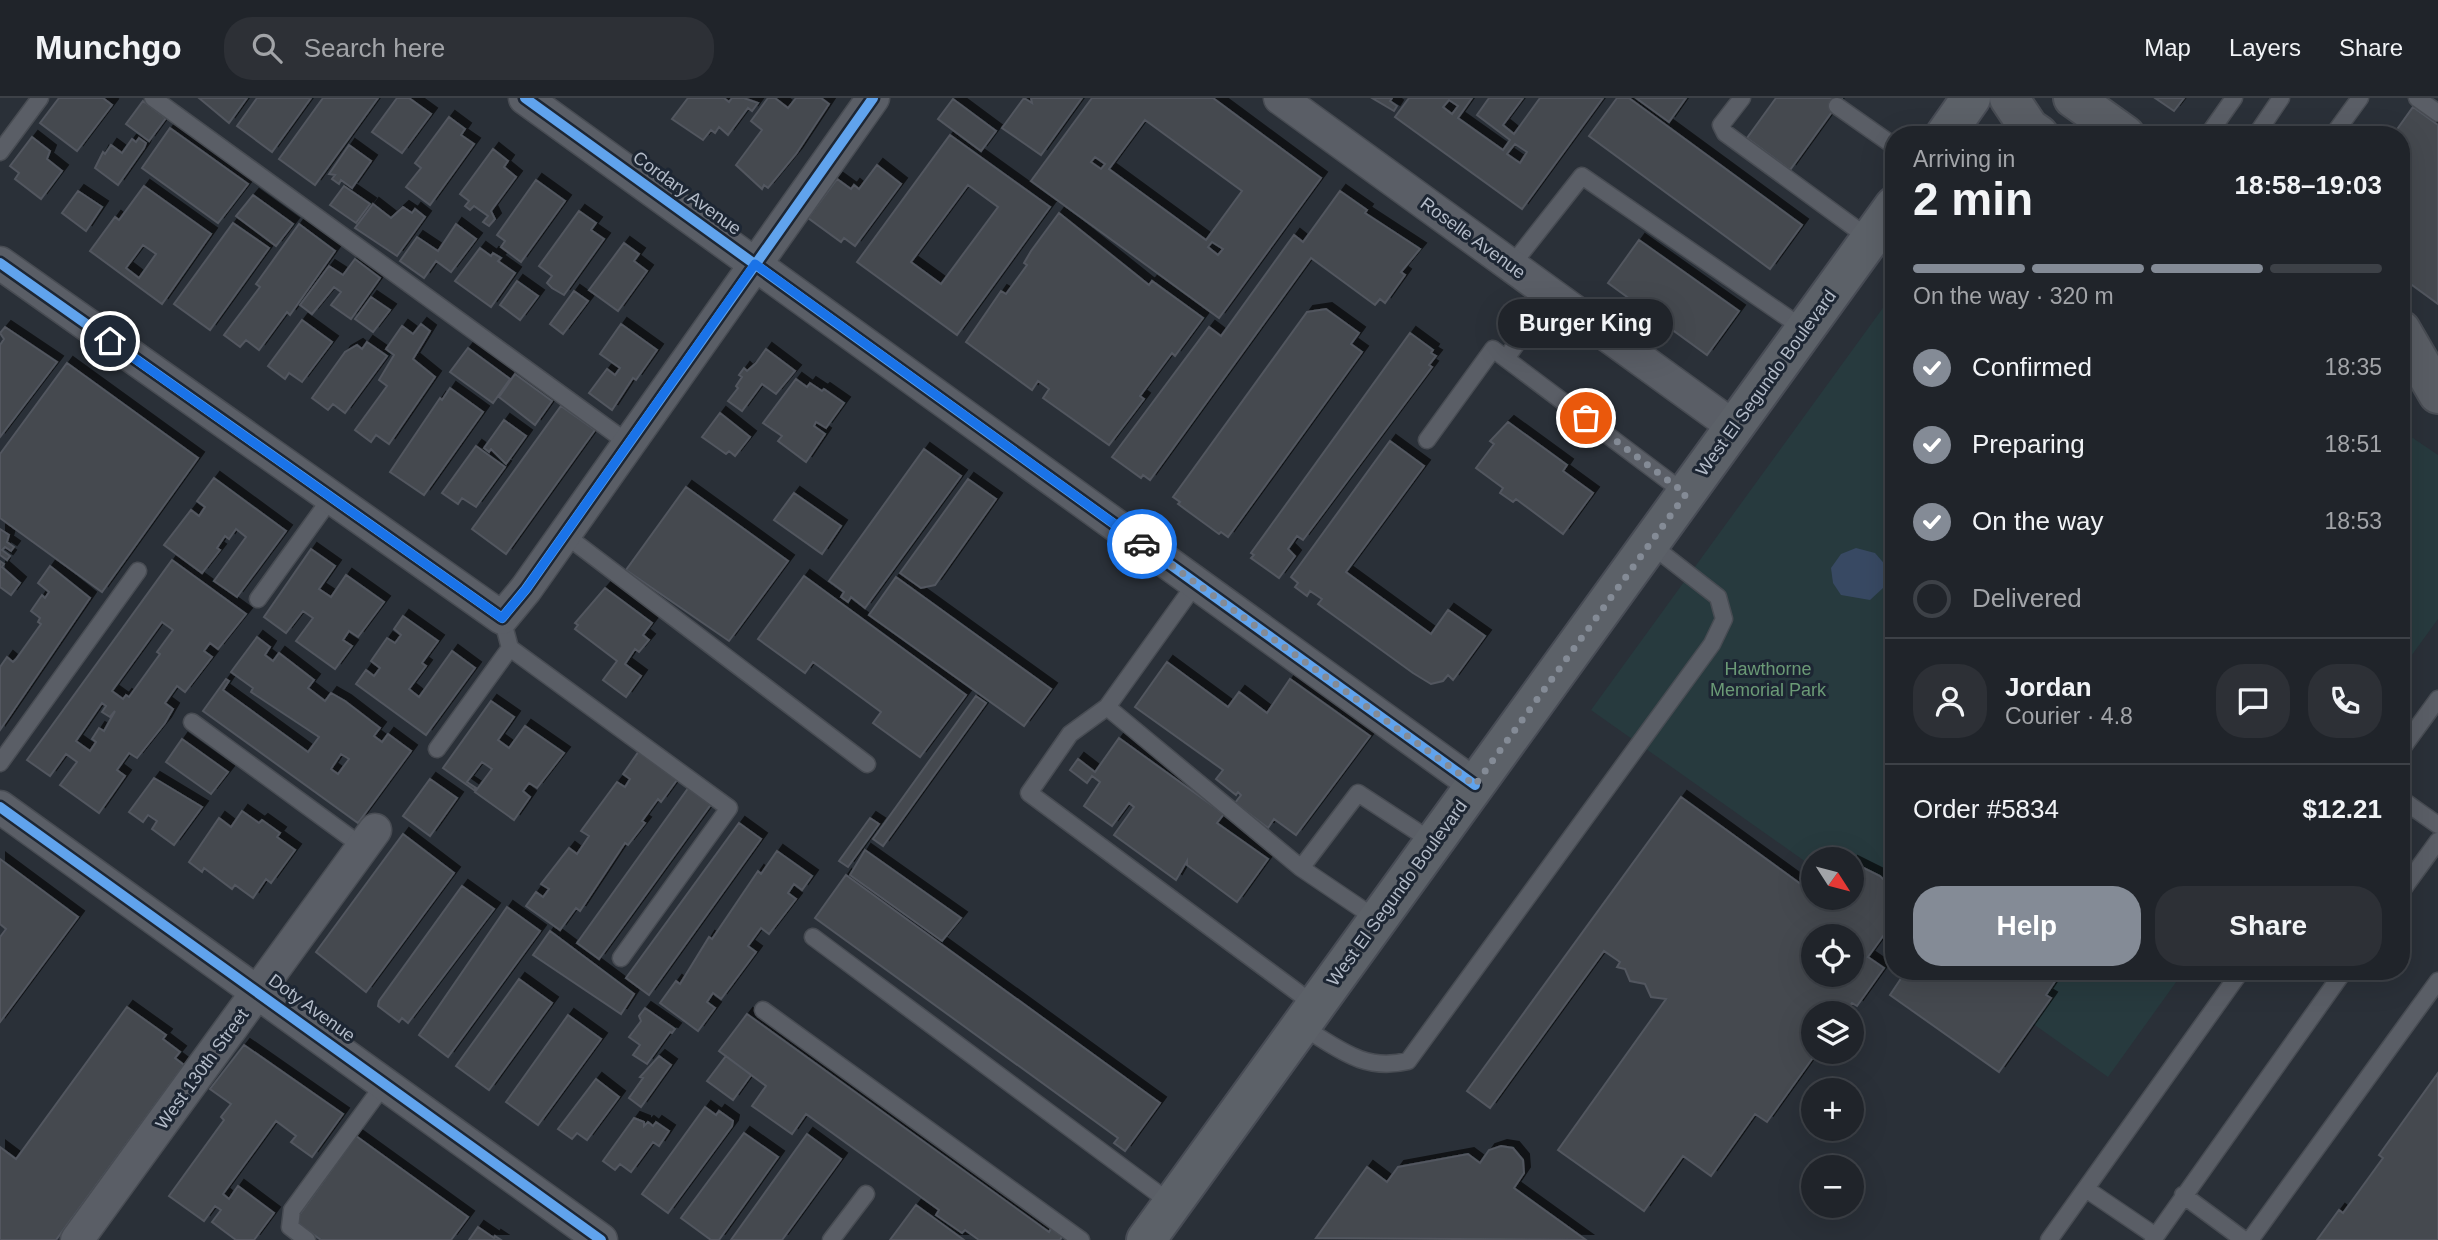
<!DOCTYPE html>
<meta charset="utf-8">
<style>
:root{--surface:#20242a;--page:#2d3036;--text:#f1f3f6;--muted:#a2a4a8;--line:#3d4147;--accent:#848b96}
body{margin:0;font-family:Helvetica,sans-serif;background:var(--page);color:var(--text);height:100vh;display:flex;flex-direction:column;font-size:26px;white-space:nowrap}
*{box-sizing:border-box;margin:0}
p{font-size:23px;color:var(--muted)}
.icon{flex:none;width:38px;height:38px;fill:none;stroke:currentColor;stroke-width:2;stroke-linecap:round;stroke-linejoin:round}
.map{position:relative;flex:1;overflow:hidden}
.details{position:absolute;left:1885px;top:28px;width:525px;height:854px;display:flex;flex-direction:column;background:var(--surface);border-radius:28px;box-shadow:0 7px 28px #0002,0 0 0 2px var(--line)}
.details>*{flex:none}
.needle{width:46px;rotate:126deg}
.fabs{position:absolute;left:1801px;top:749px;display:grid;gap:14px}
.fabs a{display:grid;place-items:center;width:63px;height:63px;border-radius:50%;background:var(--surface);box-shadow:0 7px 28px #0002,0 0 0 2px var(--line);font-size:35px}
.pin{position:absolute;display:grid;place-items:center;width:60px;height:60px;color:#fff;margin:-30px;border:4px solid #fff;border-radius:50%;box-shadow:0 2px 7px #0007}
.courier{position:absolute;display:grid;place-items:center;width:70px;height:70px;margin:-35px;border:5px solid #1a73e8;border-radius:50%;background:#fff;color:#222;box-shadow:0 2px 9px #0007}
.bubble{position:absolute;height:49px;border-radius:24px;background:var(--surface);box-shadow:0 7px 28px #0002,0 0 0 2px var(--line);font-size:23px;font-weight:800;line-height:49px;text-align:center}
.overview em{font-style:normal;font-weight:800}
.overview div{display:flex;flex-direction:column-reverse}
.overview{display:flex;align-items:center;justify-content:space-between;height:119px;padding:0 28px}
h1{font-size:46px;font-weight:800;line-height:52px}
.bar{display:grid;grid-template-columns:repeat(4,1fr);gap:10px 7px;align-content:center;height:84px;padding:0 28px}
.bar i{height:9px;border-radius:5px;background:var(--line)}
.bar .current{background:var(--accent)}
.bar p{grid-column:span 4}
.line{display:flex;align-items:center;gap:18px;padding:0 28px;border-top:2px solid var(--line)}
.line div{flex:1}
.round{display:grid;place-items:center;flex:none;width:74px;height:74px;border-radius:28px;background:var(--page)}
ol{padding:0 28px;list-style:none}
li{display:flex;align-items:center;gap:21px;height:77px}
li p{margin-inline-start:auto}
li .icon{padding:7px;border-radius:50%;background:var(--accent);color:#fff;stroke-width:4}
li:last-child{color:var(--muted)}
li i{width:38px;height:38px;border:4px solid var(--line);border-radius:50%}
.cta{display:flex;gap:14px;margin-top:auto;padding:14px 28px}
.cta a{flex:1;height:80px;border-radius:28px;background:var(--accent);color:#fff;font-size:28px;font-weight:800;line-height:80px;text-align:center}
.cta a+a{background:var(--page);color:var(--text)}
header{display:flex;align-items:center;gap:42px;box-sizing:border-box;height:98px;padding:0 35px;background:var(--surface);border-bottom:2px solid var(--line)}
header strong{font-size:33px}
nav{display:flex;gap:38px;margin-inline-start:auto;font-size:24px}
.search{width:490px;height:63px;background:var(--page);display:flex;align-items:center;gap:18px;box-sizing:border-box;padding:0 24px;border-radius:28px;color:var(--muted);font-size:26px}
.map>svg:first-child{display:block}
.green{fill:#273a3e}
.water{fill:#384963}
.building{fill:#444950;stroke:#52575f;stroke-width:2;fill-rule:evenodd;filter:url(#shadow)}
.lines{fill:none;stroke-linecap:round;stroke-linejoin:round}
.lane-casing{stroke:#484c53;stroke-width:19}
.street-casing{stroke:#484c53;stroke-width:35}
.secondary-casing{stroke:#484c53;stroke-width:42}
.primary-casing{stroke:#484c55;stroke-width:42}
.lane{stroke:#5a5e66;stroke-width:16}
.street{stroke:#5a5e66;stroke-width:32}
.secondary{stroke:#595d64;stroke-width:38}
.primary{stroke:#5c6168;stroke-width:38}
.cycleway-casing{stroke:#1d2633;stroke-width:15}
.cycleway{stroke:#60a3ed;stroke-width:10}
.done{stroke:#848b96;stroke-width:7;stroke-dasharray:0 12.6}
.route{stroke:#1a73e8;stroke-width:9}
.labels{text-anchor:middle;dominant-baseline:central;stroke-width:6;stroke-linejoin:round;paint-order:stroke}
.street-label{font-size:18px;fill:#b4bcc9;stroke:#1d2633}
.park-label{font-size:18px;fill:#6b9a76;stroke:#1d2633}
</style>
<header>
<strong>Munchgo</strong>
<div class="search"><svg class="icon" aria-label="search" viewBox="0 0 24 24"><circle cx="10" cy="10" r="6"/><path d="M15 15l6 6"/></svg>Search here</div>
<nav><a>Map</a><a>Layers</a><a>Share</a></nav>
</header>
<div class="map">
<svg width="2438" height="1142" viewBox="0 0 2438 1142">
<defs>
<filter id="shadow"><feDropShadow dx="6" dy="-6" stdDeviation="0" flood-color="#0009"/></filter>
</defs>
<rect width="100%" height="100%" fill="#2a3038"/>
<path class="green" d="M1893 196V827L1852 797V761H1813V769L1591 612Z
M2401 332 2438 357V521L2401 572Z
M1959 873H2184L2108 979Z"/>
<path class="water" d="M1856 450 1875 455 1888 470 1883 490 1870 502 1841 497 1833 485 1831 470 1841 456Z"/>
<path class="building" d="M59 0H103L112 7 77 53 40 25Z
M199 0H247L229 25Z
M257 0H311L272 54 237 28Z
M323 0H378L315 87 279 61Z
M397 0H409L431 16 402 55 372 34Z
M688 0H724L729 4 732 0H744L758 5 752 13 748 10 728 37 719 29 715 35 711 32 703 42 672 21Z
M768 0H775L788 10 796 0H821L829 6 796 56 768 90 764 87 762 91 736 67 762 32 751 23Z
M1024 0 1032 5 1031 0H1082L1041 57 1002 30Z
M1092 0H1213L1321 80 1219 220 1031 83ZM1145 22 1242 93 1206 142 1109 71ZM1095 59 1105 66 1101 71 1091 64ZM1212 144 1223 151 1218 157 1208 149Z
M1372 0H1392L1390 3 1397 8 1394 13Z
M1409 0H1472L1458 20 1503 52 1510 42 1477 17 1489 0H1523L1503 27 1514 36 1540 0H1603L1522 111 1395 19ZM1449 2 1458 8 1452 16 1443 9ZM1515 46 1527 54 1520 65 1507 56Z
M1617 0H1629L1802 127 1770 171 1589 38Z
M1636 0H1686L1669 24Z
M1776 0H1842L1790 72 1747 40Z
M2155 0H2184L2174 13Z
M953 1 996 33 981 53 938 21Z
M143 3 166 20 149 43 126 26Z
M2413 9 2438 27V206L2401 179V37H2393Z
M449 19 465 31 461 37 474 46 430 107 406 89 421 70 415 65Z
M170 30 248 86 218 125 142 70Z
M950 37 1050 109 957 237 857 164ZM968 87 998 109 941 186 911 164Z
M32 39 50 53 47 61 62 73 41 101 15 81 19 75 10 68Z
M139 40 146 45 144 50 118 87 95 70 103 54 105 56 111 47 122 55 132 41 136 44Z
M349 47 371 63 352 90 341 82 339 86 332 81 335 77 329 76Z
M493 51 508 63 504 69 516 79 491 113 495 121 489 128 483 124 488 118 474 108 470 112 465 108 469 103 460 96Z
M877 67 901 86 855 148 844 140 841 144 808 120 837 81 851 91 854 87 859 91Z
M536 82 565 103 521 164 501 149 505 143 497 137Z
M144 88 211 136 162 206 90 153 115 119 119 122ZM143 147 156 156 139 180 126 170Z
M344 88 370 106 356 125 330 107Z
M78 93 102 109 86 133 62 115Z
M1340 93 1367 112 1365 115 1420 151 1401 174 1405 177 1385 205 1380 201 1375 207 1311 160 1150 382 1143 377 1141 380 1112 359 1209 229 1221 238 1294 137 1303 144Z
M253 97 293 126 276 148 236 118Z
M373 106 391 120 403 109 412 115 415 111 425 119 397 158 355 130Z
M579 113 596 125 591 132 604 141 564 197 552 190 547 185 552 178 539 168Z
M1059 115 1149 187 1152 183 1203 220 1175 258 1172 255 1140 298 1144 301 1109 347 1043 300 1049 291 1038 283 1032 292 966 244 1001 193 1006 196 1027 167 1024 165 1031 153Z
M233 125 269 150 210 232 174 206Z
M299 126 335 153 290 217 287 214 259 252 246 242 240 249 224 237 260 189 256 186Z
M456 126 476 141 451 174 436 163 424 180 400 163 417 139 438 153Z
M1639 142 1739 213 1707 257 1608 185Z
M624 145 639 156 634 163 647 173 618 213 589 192Z
M480 150 491 158 493 155 501 160 498 163 515 175 491 209 455 183Z
M355 161 380 180 351 221 331 207 341 194 334 189 312 216 300 207 329 168 343 177Z
M517 183 538 198 520 222 500 207Z
M574 193 588 203 563 236 550 226Z
M371 199 390 212 373 234 355 221Z
M1326 211 1359 235 1351 246 1362 254 1228 439 1221 434 1219 436 1178 406 1180 404 1173 399 1307 214Z
M302 222 332 244 302 284 289 275 285 281 268 268Z
M421 226 430 233 413 261 435 279 389 346 376 337 371 344 355 332 387 288 379 282 394 257 386 251 402 228 413 236Z
M621 226 657 252 636 282 633 280 612 312 589 295 607 271 615 277 620 270 600 256Z
M5 229 57 264 0 339V247L4 241 0 235Z
M1410 235 1433 252 1431 255 1436 258 1429 267 1432 269 1303 442 1297 438 1288 451 1295 458 1279 480 1251 460 1254 457 1251 455Z
M367 244 387 258 345 315 333 306 328 312 312 300 345 254 357 247 362 251Z
M468 250 510 281 493 305 450 274Z
M766 251 795 273 776 296 762 286 742 313 728 303 738 290 736 288 742 279 739 277 744 270 747 273 756 265Z
M67 265 198 360 102 494 0 420V356Z
M515 276 552 303 535 327 499 299Z
M796 281 807 289 810 285 822 293 824 291 844 305 826 330 816 324 814 328 825 336 806 364 778 343 782 338 763 325Z
M450 290 483 314 424 397 390 374 440 300 442 302Z
M561 308 595 332 506 456 472 431Z
M720 315 750 339 735 358 729 353 726 356 702 339Z
M504 322 526 338 506 366 491 351 489 354 484 350Z
M1508 324 1567 367 1563 373 1593 395 1563 436 1516 401 1513 404 1500 395 1503 390 1476 370 1494 346 1490 343Z
M1390 343 1424 368 1346 474 1431 536 1448 512 1485 538 1453 582 1448 577 1443 583 1431 586 1413 575 1318 506 1322 501 1310 493 1307 498 1295 489 1298 485 1291 479Z
M476 348 505 369 476 409 462 400 458 406 442 395Z
M924 351 961 378 865 510 851 499 848 504 841 499 844 494 829 483Z
M214 380 286 433 237 499 214 483 246 439 236 431 229 441 225 438 217 450 220 452 202 475 164 447 191 412 199 418 205 409 197 403Z
M968 381 996 401 935 487 921 490 900 475Z
M686 389 788 463 729 543 626 472Z
M794 395 841 428 822 456 774 422Z
M0 431 9 437 7 444 14 449 11 453 5 449 2 452 10 458 7 462 0 457Z
M311 451 335 468 319 491 331 499 346 477 384 504 358 539 349 533 343 542 352 548 335 571 296 543 313 520 303 513 286 535 264 519Z
M172 462 246 516 218 551 210 545 204 553 212 559 185 594 177 588 165 605 173 611 165 625 137 660 129 655 117 672 125 678 99 715 60 687 77 664 66 656 50 678 27 662ZM162 524 173 532 157 554 160 556 129 599 126 597 123 601 112 593ZM102 605 106 608 102 614 110 619 115 613 104 633 99 630 92 641 96 644 90 653 76 643Z
M0 463 4 466 2 469 20 485 11 497 0 489Z
M50 468 90 500 0 632V569L7 559 13 564 16 561 41 526 38 524 40 520 31 513 42 497 45 500 49 494 38 485Z
M804 478 966 597 920 659 873 625 881 614 813 564 805 575 758 541Z
M896 479 1051 591 1024 628 869 517Z
M605 490 652 525 643 537 649 542 639 554 635 551 625 566 641 578 626 599 603 582 617 563 575 531 578 527 575 525Z
M403 518 438 543 422 565 426 568 409 591 419 599 452 553 475 570 426 637 356 586 366 572 374 578 380 570 371 563 387 540 395 545 401 537 394 531Z
M257 539 270 549 265 557 273 563 279 555 314 582 308 590 325 603 331 595 345 603 380 630 374 638 382 644 388 636 411 653 358 725 203 613 226 581 229 583 223 592 308 654 319 639 251 594 253 590 231 574ZM341 656 349 661 338 676 331 671Z
M1167 564 1228 609 1239 594 1267 615 1290 581 1370 638 1296 737 1274 721 1268 730 1235 705 1241 697 1238 694 1236 697 1216 681 1223 672 1135 609Z
M976 598 986 605 883 748 873 741Z
M491 603 514 619 498 642 509 650 525 628 564 655 537 690 529 685 523 693 530 699 514 722 475 694 492 671 482 664 467 684 476 690 474 692 443 670Z
M1119 640 1224 716 1217 725 1268 761 1237 804 1187 767V763L1176 782 1114 737 1134 709 1129 705 1112 728 1084 708 1100 684 1092 678 1087 685 1070 672 1078 661 1095 674Z
M182 641 228 674 211 696 166 664Z
M639 653 677 682 661 704 658 701 642 723 645 725 628 747 625 745 580 813 576 810 560 832 526 808 536 794 543 799 549 791 541 786 569 750 577 756 589 738 581 733 617 684 625 689 630 681 623 676Z
M154 680 202 709 174 747 152 731 157 723 148 717 143 724 129 714Z
M430 681 457 700 430 738 403 718Z
M689 689 712 705 599 861 577 845Z
M1681 699 1813 795V800H1852V764L1880 778 1894 792V823L1868 859 1884 870 1857 908 1852 905 1844 915H1813V954H1817L1767 1024 1755 1016 1711 1078 1683 1058 1644 1113 1558 1052 1666 901 1651 899 1645 886 1630 883 1625 871 1617 869 1620 864 1604 853 1490 1010 1467 993ZM1813 838H1852V877H1813Z
M242 713 259 725 262 722 280 735 277 739 295 752 271 785 266 781 253 800 235 787 232 791 204 770 202 774 189 764 219 720 231 729Z
M870 720 879 726 848 769 839 763Z
M739 725 761 741 649 897 626 880Z
M403 736 454 775 366 894 316 854Z
M865 752 961 820 942 843 850 777Z
M777 753 812 778 802 792 794 786 788 795 796 801 769 836 761 830 748 848 756 854 721 901 713 895 707 904 715 910 698 933 660 905 676 883 680 886 709 839 712 841 758 773 761 776Z
M0 761 78 819 0 924V839L6 831 0 826Z
M846 777 1160 1005 1125 1053 1114 1045 1118 1040 815 820Z
M462 788 494 811 408 925 402 920 399 924 378 908 379 903Z
M507 809 540 833 448 959 419 937Z
M550 833 634 896 621 916 533 857Z
M1906 873H2062L2046 897 2051 900 1999 974 1890 897Z
M519 881 552 905 489 992 456 968Z
M127 909 166 937 163 941 180 954 175 960 184 967 56 1142H0V1049L16 1061Z
M645 910 675 931 672 935 670 934 647 966 633 957 640 947 629 939 641 923 639 918Z
M747 916 1049 1134 1052 1129 1063 1137 1060 1142H979L965 1132 962 1135 936 1117 939 1112 806 1016 792 1036 752 1008 766 988 719 953Z
M568 917 601 941 538 1027 506 1004Z
M244 947 343 1016 312 1059 291 1044 296 1038 276 1023 223 1096 229 1101 238 1088 274 1115 254 1142H236L212 1124 221 1112 215 1108 204 1123 169 1098 224 1022 221 1019 231 1006 210 991Z
M659 958 671 967 641 1009 629 1000 643 980 640 979Z
M726 958 751 977 733 1002 707 983Z
M2438 975V1142H2317L2339 1112 2343 1115 2383 1060 2379 1057Z
M596 981 619 999 587 1042 577 1035 572 1041 558 1031Z
M705 1009 716 1017 719 1013 733 1023 732 1028 668 1115 642 1096Z
M634 1020 644 1024V1028L648 1024 653 1028 656 1024 669 1033 659 1048 653 1044 631 1074 620 1066 615 1072 603 1063Z
M744 1035 778 1059 719 1142H711L681 1120Z
M807 1036 841 1061 782 1142H731Z
M356 1038 468 1119 451 1142H321L295 1123Z
M1501 1048 1513 1050 1523 1062 1524 1075 1514 1090 1586 1142 1316 1140 1367 1069 1387 1084 1398 1069 1468 1056 1480 1065 1489 1052Z
M916 1107 964 1142H890Z
M478 1129 494 1140 495 1138 501 1142H469Z"/>
<g class="lines">
<g class="lane-casing">
<path id="lane" d="M153 0 628 345
M1742 0 1721 27 1725 35 1870 141
M2417 0 2438 15
M1837 8 1894 48
M2208 37 2234 0
M2256 37 2281 0
M2333 37 2360 0
M0 54 40 0
M1511 168 1582 78 1804 231
M1507 259 1551 197
M1427 342 1493 251 1686 396
M564 436 867 666
M1196 485 1107 609 1301 770
M258 501 331 400
M502 520 510 550 729 710 621 860
M1107 609 1070 636 1029 695 1316 908
M192 624 363 749
M437 651 510 550
M2401 652 2438 601
M0 665 138 473
M2401 701 2438 727
M2401 794 2438 743
M1378 822 1301 770 1358 695 1433 744
M813 839 1172 1106
M763 912 1081 1142
M1301 928C1338 950 1363 974 1408 963L1712 546 1724 521 1718 499 1650 446
M2086 1091 2154 1137
M2183 1097 2244 1142
M307 1142 290 1129 292 1112 385 985
M831 1142 866 1096
M2049 1142 2241 873
M2153 1142 2344 873
M2250 1142 2438 883"/>
</g>
<g class="street-casing">
<path id="street" d="M525 0 1475 687
M1280 0 1734 329
M0 165 502 520 526 491 873 0
M0 709 601 1142
M77 1142 375 732"/>
</g>
<g class="secondary-casing">
<path id="secondary" d="M2009 0 2029 30 2039 37
M2073 0 2125 37
M2401 232 2438 296"/>
</g>
<g class="primary-casing">
<path id="primary" d="M1945 37 1971 0
M1146 1142 1894 108"/>
</g>
<use href="#lane" class="lane"/>
<use href="#street" class="street"/>
<use href="#secondary" class="secondary"/>
<use href="#primary" class="primary"/>
<g class="cycleway-casing">
<path id="cycleway" d="M525 0 1475 687
M0 165 502 520 526 491 873 0
M0 709 601 1142"/>
</g>
<use href="#cycleway" class="cycleway"/>
</g>
<g class="lines">
<path class="done" d="M1142 446 1475 687 1686 396 1586 320"/>
<path class="route" d="M110 243 502 520 526 491 755 166 1142 446"/>
</g>
<g class="labels">
<g class="street-label">
<text transform="translate(687 95) rotate(36)">Cordary Avenue</text>
<text transform="translate(1473 140) rotate(36)">Roselle Avenue</text>
<text transform="translate(1766 285) rotate(-54)">West El Segundo Boulevard</text>
<text transform="translate(1397 795) rotate(-54)">West El Segundo Boulevard</text>
<text transform="translate(312 910) rotate(36)">Doty Avenue</text>
<text transform="translate(202 971) rotate(-54)">West 130th Street</text>
</g>
<g class="park-label">
<text x="1768" y="571">Hawthorne<tspan x="1768" dy="21">Memorial Park</tspan></text>
</g>
</g>
</svg>
<div class="fabs">
<a><svg class="needle" viewBox="-14 -14 28 28"><path d="M0-13l5 13h-10z" fill="#e53935"/><path d="M0 13l5-13h-10z" fill="#a2a4a8"/></svg></a>
<a><svg class="icon" aria-label="locate" viewBox="0 0 24 24"><circle cx="12" cy="12" r="6"/><path d="M12 2v4M12 18v4M2 12h4M18 12h4"/></svg></a>
<a><svg class="icon" aria-label="layers" viewBox="0 0 24 24"><path d="M12 4l9 5-9 5-9-5zM3 14l9 5 9-5"/></svg></a>
<a>+</a>
<a>−</a>
</div>
<div class="pin" style="left:1586px;top:320px;background:#ea580c"><svg class="icon" aria-label="bag" viewBox="0 0 24 24"><path d="M5 8h14l-1 12H6zM9 8a3 3 0 0 1 6 0"/></svg></div>
<div class="pin" style="left:110px;top:243px;background:#1f2937"><svg class="icon" aria-label="home" viewBox="0 0 24 24"><path d="M3 11l9-7 9 7M6 9v11h12V9"/></svg></div>
<div class="courier" style="left:1142px;top:446px"><svg class="icon" aria-label="car" viewBox="0 0 24 24"><path d="M5 17H2v-5l4-1 3-4h7l3 4 3 1v5h-3M9 17h6M6 11h13"/><circle cx="7" cy="17" r="2"/><circle cx="17" cy="17" r="2"/></svg></div>
<div class="bubble" style="left:1498px;top:201px;width:175px">Burger King</div>
<section class="details">
<div class="overview"><div><h1>2 min</h1><p>Arriving in</p></div><em>18:58–19:03</em></div>
<div class="bar"><i class="current"></i><i class="current"></i><i class="current"></i><i></i><p>On the way · 320 m</p></div>
<ol>
<li><svg class="icon" aria-label="check" viewBox="0 0 24 24"><path d="M5 12l5 5 9-10"/></svg>Confirmed<p>18:35</p></li>
<li><svg class="icon" aria-label="check" viewBox="0 0 24 24"><path d="M5 12l5 5 9-10"/></svg>Preparing<p>18:51</p></li>
<li><svg class="icon" aria-label="check" viewBox="0 0 24 24"><path d="M5 12l5 5 9-10"/></svg>On the way<p>18:53</p></li>
<li><i></i>Delivered</li>
</ol>
<div class="line" style="height:126px"><a class="round"><svg class="icon" aria-label="person" viewBox="0 0 24 24"><circle cx="12" cy="8" r="4"/><path d="M4 21q1-7 8-7t8 7"/></svg></a><div><b>Jordan</b><p>Courier · 4.8</p></div><a class="round"><svg class="icon" aria-label="chat" viewBox="0 0 24 24"><path d="M4 5h16v11H9l-5 4z"/></svg></a><a class="round"><svg class="icon" aria-label="phone" viewBox="0 0 24 24"><path d="M5 4h4l2 5-3 2q2 4 5 5l2-3 5 2v4C11 20 4 13 5 4z"/></svg></a></div>
<div class="line" style="height:91px"><div>Order #5834</div><b>$12.21</b></div>
<div class="cta"><a>Help</a><a>Share</a></div>
</section>
</div>
